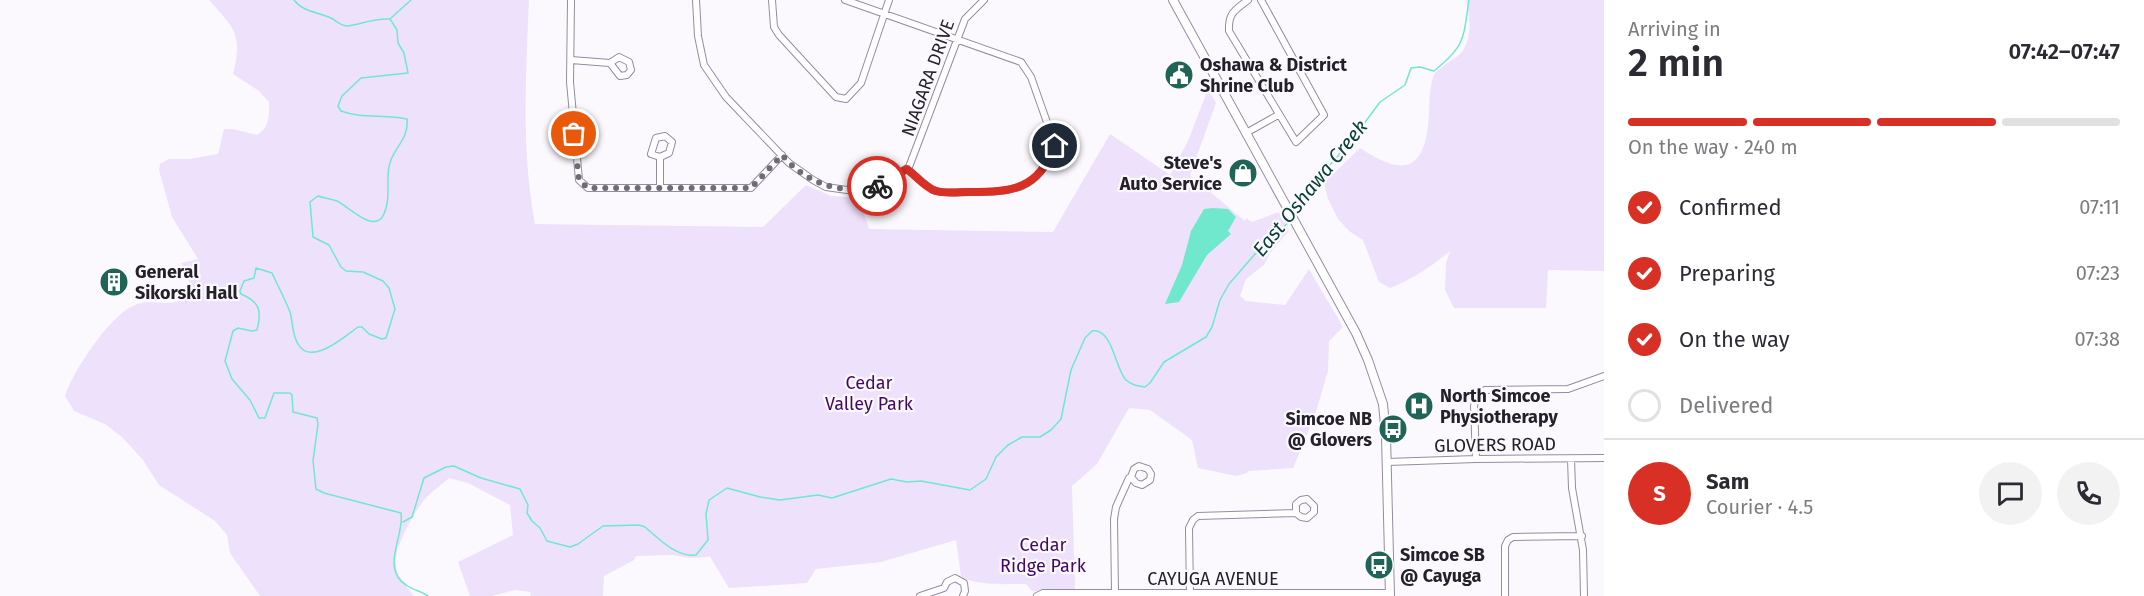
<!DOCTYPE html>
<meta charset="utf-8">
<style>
:root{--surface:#fff;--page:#f2f2f3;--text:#2b2b33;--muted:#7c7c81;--line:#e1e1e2;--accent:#d93025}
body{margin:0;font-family:"Fira Sans",sans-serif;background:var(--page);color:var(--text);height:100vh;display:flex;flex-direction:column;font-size:22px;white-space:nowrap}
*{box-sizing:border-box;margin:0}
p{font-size:20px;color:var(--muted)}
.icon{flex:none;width:33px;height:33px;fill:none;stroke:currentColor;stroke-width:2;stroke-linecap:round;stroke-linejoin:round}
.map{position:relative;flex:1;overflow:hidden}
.details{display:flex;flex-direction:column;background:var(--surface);width:540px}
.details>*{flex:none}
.pin{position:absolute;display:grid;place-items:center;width:51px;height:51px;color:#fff;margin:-26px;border:3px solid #fff;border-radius:50%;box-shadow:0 2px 6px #0007}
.courier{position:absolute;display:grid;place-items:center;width:60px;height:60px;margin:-30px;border:4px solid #d93025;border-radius:50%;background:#fff;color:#222;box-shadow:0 2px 8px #0007}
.head em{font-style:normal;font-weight:600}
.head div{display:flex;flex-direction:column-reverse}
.head{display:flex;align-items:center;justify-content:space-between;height:102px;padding:0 24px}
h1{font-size:39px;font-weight:600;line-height:45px}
.bar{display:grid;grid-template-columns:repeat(4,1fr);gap:9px 6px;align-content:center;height:72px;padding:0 24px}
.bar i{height:8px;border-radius:4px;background:var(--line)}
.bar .active{background:var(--accent)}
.bar p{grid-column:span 4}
.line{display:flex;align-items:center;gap:15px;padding:0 24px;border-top:2px solid var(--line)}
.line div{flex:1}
.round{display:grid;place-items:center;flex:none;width:63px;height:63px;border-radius:32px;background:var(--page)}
ol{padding:0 24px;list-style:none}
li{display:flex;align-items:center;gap:18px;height:66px}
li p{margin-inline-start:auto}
li .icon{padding:6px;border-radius:50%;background:var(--accent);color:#fff;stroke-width:4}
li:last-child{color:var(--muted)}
li i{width:33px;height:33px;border:3px solid var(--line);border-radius:50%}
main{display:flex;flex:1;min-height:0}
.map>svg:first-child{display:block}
.green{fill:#eee1fc}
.water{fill:#70e8cd}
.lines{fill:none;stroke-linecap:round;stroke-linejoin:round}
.stream{stroke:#70e8cd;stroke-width:1.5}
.minor-casing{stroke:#968ba2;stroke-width:8}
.secondary-casing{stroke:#968ba2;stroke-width:10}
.minor{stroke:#fff;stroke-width:6}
.secondary{stroke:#fff;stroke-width:8}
.done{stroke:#706c74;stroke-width:6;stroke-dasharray:0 10.8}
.route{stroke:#d93025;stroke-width:8}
.labels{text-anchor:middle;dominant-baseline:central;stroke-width:4.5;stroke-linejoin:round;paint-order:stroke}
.poi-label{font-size:18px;font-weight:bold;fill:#252029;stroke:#fbf9fe;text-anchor:start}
.street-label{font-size:18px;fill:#252029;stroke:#fbf9fe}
.park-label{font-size:18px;fill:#420865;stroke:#fbf9fe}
.water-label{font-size:20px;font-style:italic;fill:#084036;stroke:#fbf9fe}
</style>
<main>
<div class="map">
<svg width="1604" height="596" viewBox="0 0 1604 596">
<rect width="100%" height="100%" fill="#fbf9fe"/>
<path class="green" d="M209 0H529C526 74 521 151 535 224L763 227 806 185 831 196 859 198 869 229 1053 232 1110 134 1170 175 1188 141 1208 89 1216 103 1190 175 1245 221 1246 218 1252 222 1279 212 1289 231 1270 253 1264 265 1246 279 1240 296 1246 301 1285 305 1309 269 1343 327 1329 341 1328 371 1314 418 1293 468 1248 471 1247 473 1236 476 1198 468 1192 440 1150 410 1129 408 1097 464 1072 486 1075 589 1032 591 1026 584C1009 584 974 586 961 576L956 540 881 562 816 569 807 583 729 588 709 555V557L690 558 672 555 636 556 634 560 604 576 603 596H531L530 592 515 590 492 596H470L458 562 513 535 510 505 468 483 449 478C441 485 431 492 424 500 413 514 392 551 396 568 399 579 408 588 414 596H260L230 553 227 535 215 521 159 485 143 460 122 437 105 424 74 411 65 396C73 371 112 311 138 304 150 300 163 305 175 302 179 302 184 298 188 296L191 287 181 263 198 259 172 217 159 170 160 164 169 159H189L218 154 224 129H233L257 135C270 127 269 116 269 102L259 91 233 74C243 35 235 29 209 0Z
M1466 0H1604V271L1548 270 1546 308H1454L1445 290 1446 263 1450 251C1432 266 1413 279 1390 288L1379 282 1363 240 1349 231 1338 219 1328 199 1324 183 1360 148C1394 170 1421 179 1428 127 1430 110 1428 94 1433 77 1435 71 1441 68 1446 64 1451 61 1457 57 1461 53 1473 39 1470 16 1466 0Z"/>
<path class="water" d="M1213 208 1228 209 1236 217 1228 231 1231 234 1207 255 1179 302 1165 304 1182 265 1191 231 1204 209Z"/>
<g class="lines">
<path class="stream" d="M294 0C303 12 318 12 331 18 337 21 340 26 348 26 362 24 374 18 389 19
M391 18 411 0
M390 19 397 30 398 43 404 53 408 73 361 78 342 96 338 106 341 111C362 119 385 114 407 119 409 141 392 148 389 167 386 181 391 199 384 214 375 235 348 206 337 201 331 199 324 198 318 196L310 202 313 237 329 245 341 267 346 271 363 272 383 281 389 288 395 309 386 338 382 339 369 334 362 327H358C345 336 311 367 298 344 292 335 293 322 290 312 285 299 278 286 272 273L256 268 254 278 244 281 240 291 241 294C260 302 262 311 257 330L252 331 238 328 233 331 225 361 232 379 250 400 259 418H265L274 393H290L292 395 293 412 317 418 318 424 313 461 316 489 324 493 401 513C405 535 380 568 406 585 413 590 421 591 428 596
M1295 214 1306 200 1319 177 1338 156 1348 140 1363 125 1380 102 1405 85 1411 68 1420 67 1434 71C1466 45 1463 39 1469 0
M403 522 412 517 424 478 446 467 454 466 481 478 520 489 528 505 527 513 532 521 540 528 547 541 570 547 578 544 603 526 639 525 645 527C658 538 677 558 696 555L708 540 706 514 709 500 727 488 760 497 780 500 818 495 832 498 891 479 907 482 921 481 970 490 986 479 996 457 1008 445 1022 437H1040L1051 430 1061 419 1071 370 1085 338 1092 331C1113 328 1115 369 1126 380 1132 385 1137 386 1145 387L1150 383 1164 362 1206 337 1212 327 1220 300 1229 284 1255 254 1267 247 1290 220"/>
<g class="minor-casing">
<path id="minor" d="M571 0 570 82 579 180 588 188H751L782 155
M696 0 698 36 704 65 726 97 789 163 813 180 826 187 847 190 877 187 909 167 965 19 984 0
M772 0 774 27 779 35 836 97 846 99 861 83 889 0
M845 0 1021 62 1031 77 1055 145C1038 191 1013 192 969 192 959 192 946 194 936 191 927 189 915 175 907 169
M1248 0C1235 10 1228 13 1229 31L1296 142 1324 115 1261 0
M571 60 610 63 619 57 629 62 631 70 627 75 620 76 610 63
M1246 133 1278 115
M660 188V157L651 154 656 138 665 136 672 142 669 153 660 157
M1476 459 1474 406 1477 395 1485 390 1568 389 1604 376
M1571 459 1572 488 1583 550 1584 596
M1387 462 1476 459 1604 458
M1115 594 1114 519 1116 507 1129 478 1131 477 1136 483 1142 485 1150 480 1151 474 1148 469 1139 466 1134 469 1131 477
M920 596 944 588 947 582 955 578 964 583 965 591 963 596
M1037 596 1043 593H1390
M1190 596 1189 528 1193 520 1198 516 1296 513 1301 517 1307 518 1314 512V506L1307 499 1301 500 1296 504V513
M1505 596V546L1508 540 1513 537 1582 536"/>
</g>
<g class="secondary-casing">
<path id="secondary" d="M1173 0 1356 333 1368 360 1383 404 1386 436 1390 596"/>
</g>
<use href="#minor" class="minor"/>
<use href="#secondary" class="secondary"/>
</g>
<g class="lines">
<path class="done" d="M574 134 579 180 588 188H751L782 155C807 184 840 195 877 186"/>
<path class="route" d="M877 186 907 169C915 175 927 189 936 191 946 194 959 192 969 192 1012 192 1038 190 1055 146"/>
</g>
<defs>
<g id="civic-disc" transform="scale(1.5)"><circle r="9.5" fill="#1f6456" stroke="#fbf9fe"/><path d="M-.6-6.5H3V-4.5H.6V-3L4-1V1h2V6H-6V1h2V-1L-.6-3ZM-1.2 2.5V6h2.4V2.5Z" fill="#fff"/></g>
<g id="shop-disc" transform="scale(1.5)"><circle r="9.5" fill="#1f6456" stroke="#fbf9fe"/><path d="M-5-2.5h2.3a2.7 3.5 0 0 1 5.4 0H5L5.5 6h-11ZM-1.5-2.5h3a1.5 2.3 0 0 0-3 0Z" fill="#fff"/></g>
<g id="building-disc" transform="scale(1.5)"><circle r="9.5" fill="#1f6456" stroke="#fbf9fe"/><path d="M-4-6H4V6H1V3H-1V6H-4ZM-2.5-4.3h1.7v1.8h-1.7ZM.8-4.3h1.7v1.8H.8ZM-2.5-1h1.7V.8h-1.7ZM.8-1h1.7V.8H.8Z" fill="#fff"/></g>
<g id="hospital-disc" transform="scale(1.5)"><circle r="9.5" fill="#1f6456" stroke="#fbf9fe"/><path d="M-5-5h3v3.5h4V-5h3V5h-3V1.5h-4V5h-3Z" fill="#fff"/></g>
<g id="bus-disc" transform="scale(1.5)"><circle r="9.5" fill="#1f6456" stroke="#fbf9fe"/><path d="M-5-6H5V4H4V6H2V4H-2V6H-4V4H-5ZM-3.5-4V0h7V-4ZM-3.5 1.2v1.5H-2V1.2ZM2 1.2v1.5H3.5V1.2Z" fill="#fff"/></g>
</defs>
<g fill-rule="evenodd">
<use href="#civic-disc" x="1179" y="75"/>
<use href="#shop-disc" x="1243" y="173"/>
<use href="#building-disc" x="114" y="282"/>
<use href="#hospital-disc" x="1419" y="406"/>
<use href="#bus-disc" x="1393" y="429"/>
<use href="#bus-disc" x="1379" y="565"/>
</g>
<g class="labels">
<g class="poi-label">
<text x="1200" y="65">Oshawa &amp; District<tspan x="1200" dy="21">Shrine Club</tspan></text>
<text x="1222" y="163" text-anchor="end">Steve's<tspan x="1222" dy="21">Auto Service</tspan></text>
<text x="135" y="272">General<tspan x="135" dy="21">Sikorski Hall</tspan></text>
<text x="1440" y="396">North Simcoe<tspan x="1440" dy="21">Physiotherapy</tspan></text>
<text x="1372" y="419" text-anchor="end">Simcoe NB<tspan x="1372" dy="21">@ Glovers</tspan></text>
<text x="1400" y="555">Simcoe SB<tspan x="1400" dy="21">@ Cayuga</tspan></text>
</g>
<g class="street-label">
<text transform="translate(928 78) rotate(-70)">NIAGARA DRIVE</text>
<text transform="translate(1495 445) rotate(-1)">GLOVERS ROAD</text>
<text x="1213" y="579">CAYUGA AVENUE</text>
</g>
<g class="park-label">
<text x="869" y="383">Cedar<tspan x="869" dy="21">Valley Park</tspan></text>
<text x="1043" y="545">Cedar<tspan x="1043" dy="21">Ridge Park</tspan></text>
</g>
<g class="water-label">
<text transform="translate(1310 188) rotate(-51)">East Oshawa Creek</text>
</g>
</g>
</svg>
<div class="pin" style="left:574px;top:134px;background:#ea580c"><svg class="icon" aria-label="bag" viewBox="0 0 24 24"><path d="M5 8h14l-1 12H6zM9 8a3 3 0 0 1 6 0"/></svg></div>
<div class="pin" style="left:1055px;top:146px;background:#1f2937"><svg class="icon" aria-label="home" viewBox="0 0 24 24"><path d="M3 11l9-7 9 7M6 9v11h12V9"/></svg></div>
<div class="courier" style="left:877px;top:186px"><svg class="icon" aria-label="bike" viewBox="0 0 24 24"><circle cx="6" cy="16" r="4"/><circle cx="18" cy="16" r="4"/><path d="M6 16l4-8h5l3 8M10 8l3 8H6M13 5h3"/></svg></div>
</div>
<section class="details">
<div class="head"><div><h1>2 min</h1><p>Arriving in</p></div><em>07:42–07:47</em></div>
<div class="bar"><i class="active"></i><i class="active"></i><i class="active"></i><i></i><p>On the way · 240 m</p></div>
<ol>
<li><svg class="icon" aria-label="check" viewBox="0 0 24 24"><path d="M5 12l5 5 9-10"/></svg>Confirmed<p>07:11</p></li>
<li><svg class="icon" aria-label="check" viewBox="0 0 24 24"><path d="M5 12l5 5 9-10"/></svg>Preparing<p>07:23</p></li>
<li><svg class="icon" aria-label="check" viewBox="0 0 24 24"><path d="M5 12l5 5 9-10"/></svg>On the way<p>07:38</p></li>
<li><i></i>Delivered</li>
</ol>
<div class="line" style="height:108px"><b class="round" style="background:var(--accent);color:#fff">S</b><div><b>Sam</b><p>Courier · 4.5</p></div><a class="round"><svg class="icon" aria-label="chat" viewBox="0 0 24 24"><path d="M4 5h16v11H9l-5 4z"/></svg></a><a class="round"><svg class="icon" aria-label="phone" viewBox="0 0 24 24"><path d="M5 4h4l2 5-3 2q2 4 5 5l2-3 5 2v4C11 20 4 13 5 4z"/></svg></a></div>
</section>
</main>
